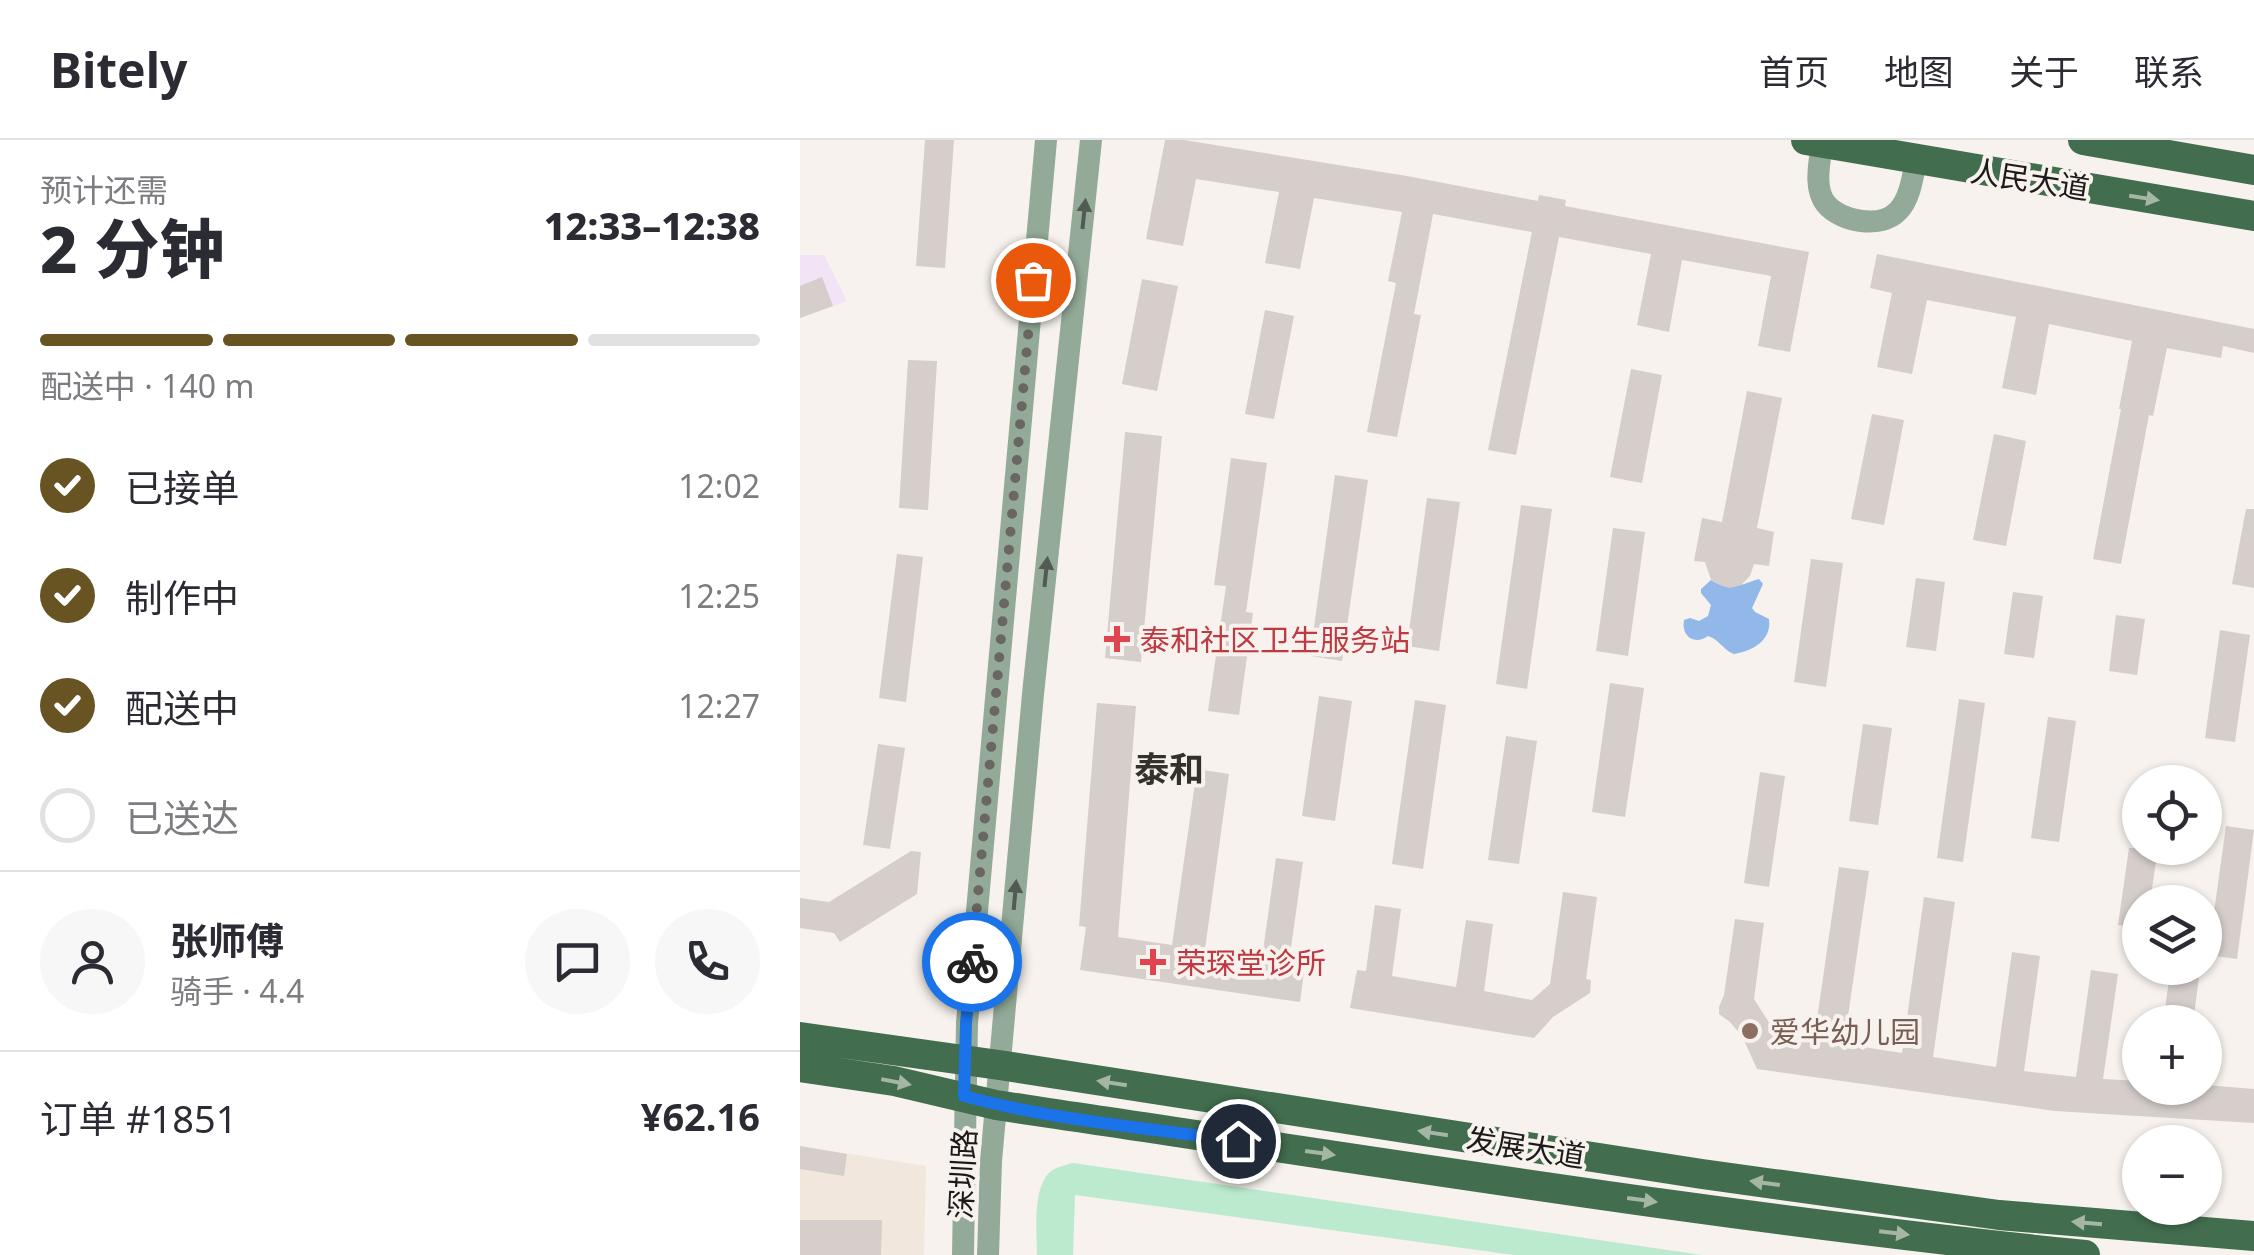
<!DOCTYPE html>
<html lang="zh">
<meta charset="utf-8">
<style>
:root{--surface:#fff;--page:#f7f7f7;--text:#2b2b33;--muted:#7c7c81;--line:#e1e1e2;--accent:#675422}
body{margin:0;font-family:"Noto Sans","Noto Sans SC",sans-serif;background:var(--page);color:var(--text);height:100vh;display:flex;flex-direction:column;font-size:38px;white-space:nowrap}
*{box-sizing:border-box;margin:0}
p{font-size:32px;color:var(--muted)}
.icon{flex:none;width:55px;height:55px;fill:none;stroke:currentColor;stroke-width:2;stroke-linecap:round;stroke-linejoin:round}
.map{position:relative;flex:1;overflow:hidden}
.sheet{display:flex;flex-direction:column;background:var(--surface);width:800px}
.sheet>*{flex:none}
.fabs{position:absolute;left:1322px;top:625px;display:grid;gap:20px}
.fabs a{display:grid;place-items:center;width:100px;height:100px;border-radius:50%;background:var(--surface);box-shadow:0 2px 8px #0004;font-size:50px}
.pin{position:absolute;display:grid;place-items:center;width:85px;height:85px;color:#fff;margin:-42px;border:5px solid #fff;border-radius:50%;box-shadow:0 2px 10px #0007}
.courier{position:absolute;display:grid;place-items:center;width:100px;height:100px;margin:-50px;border:8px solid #1a73e8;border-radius:50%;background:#fff;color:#222;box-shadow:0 2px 12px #0007}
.summary em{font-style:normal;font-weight:800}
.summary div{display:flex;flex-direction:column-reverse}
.summary{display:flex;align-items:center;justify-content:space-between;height:170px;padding:0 40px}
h1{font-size:65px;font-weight:800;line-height:75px}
.bar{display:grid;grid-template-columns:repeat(4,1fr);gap:15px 10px;align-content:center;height:120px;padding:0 40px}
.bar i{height:12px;border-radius:8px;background:var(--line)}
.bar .on{background:var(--accent)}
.bar p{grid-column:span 4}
.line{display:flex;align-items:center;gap:25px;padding:0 40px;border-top:2px solid var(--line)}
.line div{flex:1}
.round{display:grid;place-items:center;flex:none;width:105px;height:105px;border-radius:52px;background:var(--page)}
ol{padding:0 40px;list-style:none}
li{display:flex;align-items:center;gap:30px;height:110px}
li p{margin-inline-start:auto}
li .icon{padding:10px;border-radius:50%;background:var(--accent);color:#fff;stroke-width:4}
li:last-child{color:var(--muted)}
li i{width:55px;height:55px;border:5px solid var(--line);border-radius:50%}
header{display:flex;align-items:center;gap:60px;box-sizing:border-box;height:140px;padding:0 50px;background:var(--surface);border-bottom:2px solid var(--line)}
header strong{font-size:48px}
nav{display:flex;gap:55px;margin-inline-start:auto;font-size:35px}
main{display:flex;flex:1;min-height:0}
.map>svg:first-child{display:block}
.built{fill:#f1e7dc}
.education{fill:#f2e3f6}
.green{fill:#bceacf}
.water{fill:#91b8e9}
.building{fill:#d5cecb}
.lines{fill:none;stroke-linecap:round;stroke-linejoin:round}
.minor{stroke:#93aa98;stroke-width:22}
.major{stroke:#426d4e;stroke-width:30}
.oneway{fill:#a6b6a5}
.oneway2{fill:#525b53}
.done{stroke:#696664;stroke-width:10;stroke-dasharray:0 18}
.route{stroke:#1a73e8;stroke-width:12}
.health-dot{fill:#e0444e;stroke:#f7f2ed;stroke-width:4}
.education-dot{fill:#8d6e63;stroke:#f7f2ed;stroke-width:4}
.labels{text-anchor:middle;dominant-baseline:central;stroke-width:8;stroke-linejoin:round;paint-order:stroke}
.street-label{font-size:30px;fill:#1d1b1a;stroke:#f7f2ed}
.health-label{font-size:30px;fill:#be3a42;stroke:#f7f2ed;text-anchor:start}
.education-label{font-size:30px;fill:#785e54;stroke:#f7f2ed;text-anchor:start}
.quarter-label{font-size:35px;font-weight:bold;fill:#34302c;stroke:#f7f2ed}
</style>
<header>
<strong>Bitely</strong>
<nav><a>首页</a><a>地图</a><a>关于</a><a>联系</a></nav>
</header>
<main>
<section class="sheet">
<div class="summary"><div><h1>2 分钟</h1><p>预计还需</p></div><em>12:33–12:38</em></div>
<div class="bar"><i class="on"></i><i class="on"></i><i class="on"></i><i></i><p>配送中 · 140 m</p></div>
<ol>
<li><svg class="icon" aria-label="check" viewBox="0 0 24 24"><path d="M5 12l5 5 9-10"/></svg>已接单<p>12:02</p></li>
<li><svg class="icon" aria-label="check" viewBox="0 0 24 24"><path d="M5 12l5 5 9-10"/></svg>制作中<p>12:25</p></li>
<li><svg class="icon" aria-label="check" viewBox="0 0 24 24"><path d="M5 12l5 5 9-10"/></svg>配送中<p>12:27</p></li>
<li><i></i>已送达</li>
</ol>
<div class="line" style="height:180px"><a class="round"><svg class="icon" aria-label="person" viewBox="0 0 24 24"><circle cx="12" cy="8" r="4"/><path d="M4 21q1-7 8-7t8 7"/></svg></a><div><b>张师傅</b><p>骑手 · 4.4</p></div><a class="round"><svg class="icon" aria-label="chat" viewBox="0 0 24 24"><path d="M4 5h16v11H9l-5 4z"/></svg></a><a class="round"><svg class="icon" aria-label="phone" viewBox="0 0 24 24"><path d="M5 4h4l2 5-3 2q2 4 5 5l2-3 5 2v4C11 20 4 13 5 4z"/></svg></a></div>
<div class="line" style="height:130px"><div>订单 #1851</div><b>¥62.16</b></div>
</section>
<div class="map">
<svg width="1454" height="1115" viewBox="0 0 1454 1115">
<rect width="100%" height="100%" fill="#f7f2ed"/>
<path class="built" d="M0 1006 126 1026 124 1115H0Z"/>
<path class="education" d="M0 115H24L47 161 0 178Z"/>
<path class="green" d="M273 1023 902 1115H714L275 1055 273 1115H237C237 1093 232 1048 250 1032 256 1027 265 1025 273 1023Z"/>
<path class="water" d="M959 439 963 444 952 468 955 472 969 479C972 500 953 511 934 514 923 510 919 499 908 496 894 506 881 496 884 480L890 478 899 481 908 476 911 465 901 453V449L911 440C930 452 939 445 959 439Z"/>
<path class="building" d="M125 0H154L145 128 116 126Z
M365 0H384L607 36 738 61 739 55 766 60 765 66 1009 112 990 212 958 206 971 136 882 120 869 192 837 185 851 114 759 97 716 315 688 310 732 92 633 74 614 174 621 175 597 297 567 292 596 143 588 141 602 72 514 58 500 129 465 123 479 52 396 39 383 106 346 99Z
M1077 114 1454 189V213L1423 206 1421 218 1367 208 1353 276 1349 275 1321 424 1293 419 1321 269H1319L1332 201 1249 184 1236 255 1202 248 1216 177 1127 160 1112 234 1077 227 1092 153 1070 148Z
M22 137 33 166 0 178V146Z
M342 139 378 146 357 251 322 244Z
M465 170 494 176 474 279 445 274Z
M108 220 137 221 128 370 99 368Z
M831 229 862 235 842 343 810 337Z
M947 251 982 258 957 388 974 392 969 426 954 424 950 436 941 445 930 448 922 446 911 440 905 422 894 421 902 378 922 382Z
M1072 274 1104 280 1084 385 1051 379Z
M325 292 362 296 341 522 305 518Z
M1194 294 1226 301 1206 406 1173 400Z
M431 318 467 323 446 472 453 473 439 575 408 571 426 446 414 445Z
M535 335 568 340 542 521 510 516Z
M627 358 660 362 639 511 607 506Z
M721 365 752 369 727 549 696 544Z
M1446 369H1454V448L1432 444Z
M813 388 845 392 828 516 796 511Z
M97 414 123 417 106 562 79 558Z
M1011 419 1043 423 1026 547 994 542Z
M1116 438 1145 442 1136 511 1106 507Z
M1213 452 1243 456 1234 518 1204 514Z
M1316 475 1345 479 1337 535 1309 531Z
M1420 490 1450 495 1435 602 1405 598Z
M810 543 844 548 825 677 792 672Z
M519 556 552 561 535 681 502 676Z
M1159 559 1185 563 1163 722 1137 718Z
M615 560 646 565 623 729 592 724Z
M297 563 336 566 318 797 372 805 397 629 429 634 405 809 462 818 476 718 503 722 489 822 505 824 500 862 280 830 286 787 279 786Z
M1248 577 1276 581 1259 702 1231 698Z
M1063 584 1092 588 1078 685 1049 681Z
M706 596 737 601 719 724 688 720Z
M78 604 105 608 90 709 63 705Z
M960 632 985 636 969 747 944 743Z
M1426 686 1454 690 1437 819 1408 815Z
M1329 708H1358L1350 762H1340V788L1318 785Z
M111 711 121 712 117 754 40 802 34 793 0 788V758L29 762Z
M1039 727 1069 731 1044 904 1102 913 1124 757 1155 762 1133 917 1196 927 1212 812 1240 816 1224 931 1276 937 1291 830 1318 834 1303 939 1340 941V948H1405V945L1454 949V983L1255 971 957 929 942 896 930 882 919 874V867L924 855 935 779 964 783 954 859 977 895 1014 900Z
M763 752 797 757 786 839 791 840 790 853 753 877 734 898 550 868 557 830 566 831 575 765 601 769 592 836 656 847 666 780 693 784 684 851 732 860 750 844Z
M1370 834 1399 838 1393 882H1363Z
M0 1006 47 1014 44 1036 0 1029Z
M0 1080H82L81 1115H0Z"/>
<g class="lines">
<path class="minor" d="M1022 3C1020 21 1013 48 1026 64 1041 82 1081 89 1098 71 1110 59 1113 36 1116 20
M163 1115 167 883 246 0
M188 1115 191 1021 233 554 291 0"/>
<path class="major" d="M1006 0 1454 76
M1283 0 1454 30
M0 897 199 925 902 1034 1199 1075 1454 1096
M0 927 94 941 196 965 249 973C594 1024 938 1080 1285 1115"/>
</g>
<defs><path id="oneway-solid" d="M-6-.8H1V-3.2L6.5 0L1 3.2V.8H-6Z" transform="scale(2.5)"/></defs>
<g class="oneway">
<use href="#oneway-solid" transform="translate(1344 58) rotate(9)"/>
<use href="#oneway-solid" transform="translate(96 942) rotate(11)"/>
<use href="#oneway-solid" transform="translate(312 943) rotate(-171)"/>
<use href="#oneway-solid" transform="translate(633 993) rotate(-171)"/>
<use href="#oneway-solid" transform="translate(520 1013) rotate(8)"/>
<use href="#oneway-solid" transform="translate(965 1043) rotate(-172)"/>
<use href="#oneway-solid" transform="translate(842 1060) rotate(8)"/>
<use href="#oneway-solid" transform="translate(1287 1083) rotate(-175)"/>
<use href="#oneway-solid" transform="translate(1094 1093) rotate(7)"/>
</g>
<g class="oneway2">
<use href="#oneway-solid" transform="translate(284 74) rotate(-84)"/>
<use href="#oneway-solid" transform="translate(246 432) rotate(-84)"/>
<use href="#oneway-solid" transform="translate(215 755) rotate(-85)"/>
</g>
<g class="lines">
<path class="done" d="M172 822 233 140"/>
<path class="route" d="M172 822 166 883 164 956C252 980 348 988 438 1001"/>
</g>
<g class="health-dot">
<path d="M312 484h10v10h10v10h-10v10h-10v-10h-10v-10h10z"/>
<path d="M348 807h10v10h10v10h-10v10h-10v-10h-10v-10h10z"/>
</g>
<circle class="education-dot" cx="950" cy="891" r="10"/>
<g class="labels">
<g class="street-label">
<text transform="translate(1230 39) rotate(9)">人民大道</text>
<text transform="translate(726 1007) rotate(9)">发展大道</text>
<text transform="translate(162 1034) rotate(-87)">深圳路</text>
</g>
<g class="health-label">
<text x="340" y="499">泰和社区卫生服务站</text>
<text x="376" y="822">荣琛堂诊所</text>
</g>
<g class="education-label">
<text x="970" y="891">爱华幼儿园</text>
</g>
<g class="quarter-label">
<text x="369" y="628">泰和</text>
</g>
</g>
</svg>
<div class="fabs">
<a><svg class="icon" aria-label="locate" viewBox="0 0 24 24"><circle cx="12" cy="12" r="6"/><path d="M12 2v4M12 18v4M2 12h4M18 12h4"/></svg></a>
<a><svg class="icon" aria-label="layers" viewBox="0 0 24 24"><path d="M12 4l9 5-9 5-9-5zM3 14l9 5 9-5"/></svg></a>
<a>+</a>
<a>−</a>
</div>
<div class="pin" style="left:233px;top:140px;background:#ea580c"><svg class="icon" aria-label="bag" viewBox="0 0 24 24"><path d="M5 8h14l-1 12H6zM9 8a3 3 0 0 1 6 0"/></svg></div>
<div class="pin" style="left:438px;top:1001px;background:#1f2937"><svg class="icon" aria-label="home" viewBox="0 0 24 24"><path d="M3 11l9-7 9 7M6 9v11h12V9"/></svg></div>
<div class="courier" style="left:172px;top:822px"><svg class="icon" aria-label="bike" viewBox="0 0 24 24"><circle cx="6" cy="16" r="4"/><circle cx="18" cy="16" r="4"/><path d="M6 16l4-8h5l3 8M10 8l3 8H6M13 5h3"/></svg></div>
</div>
</main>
